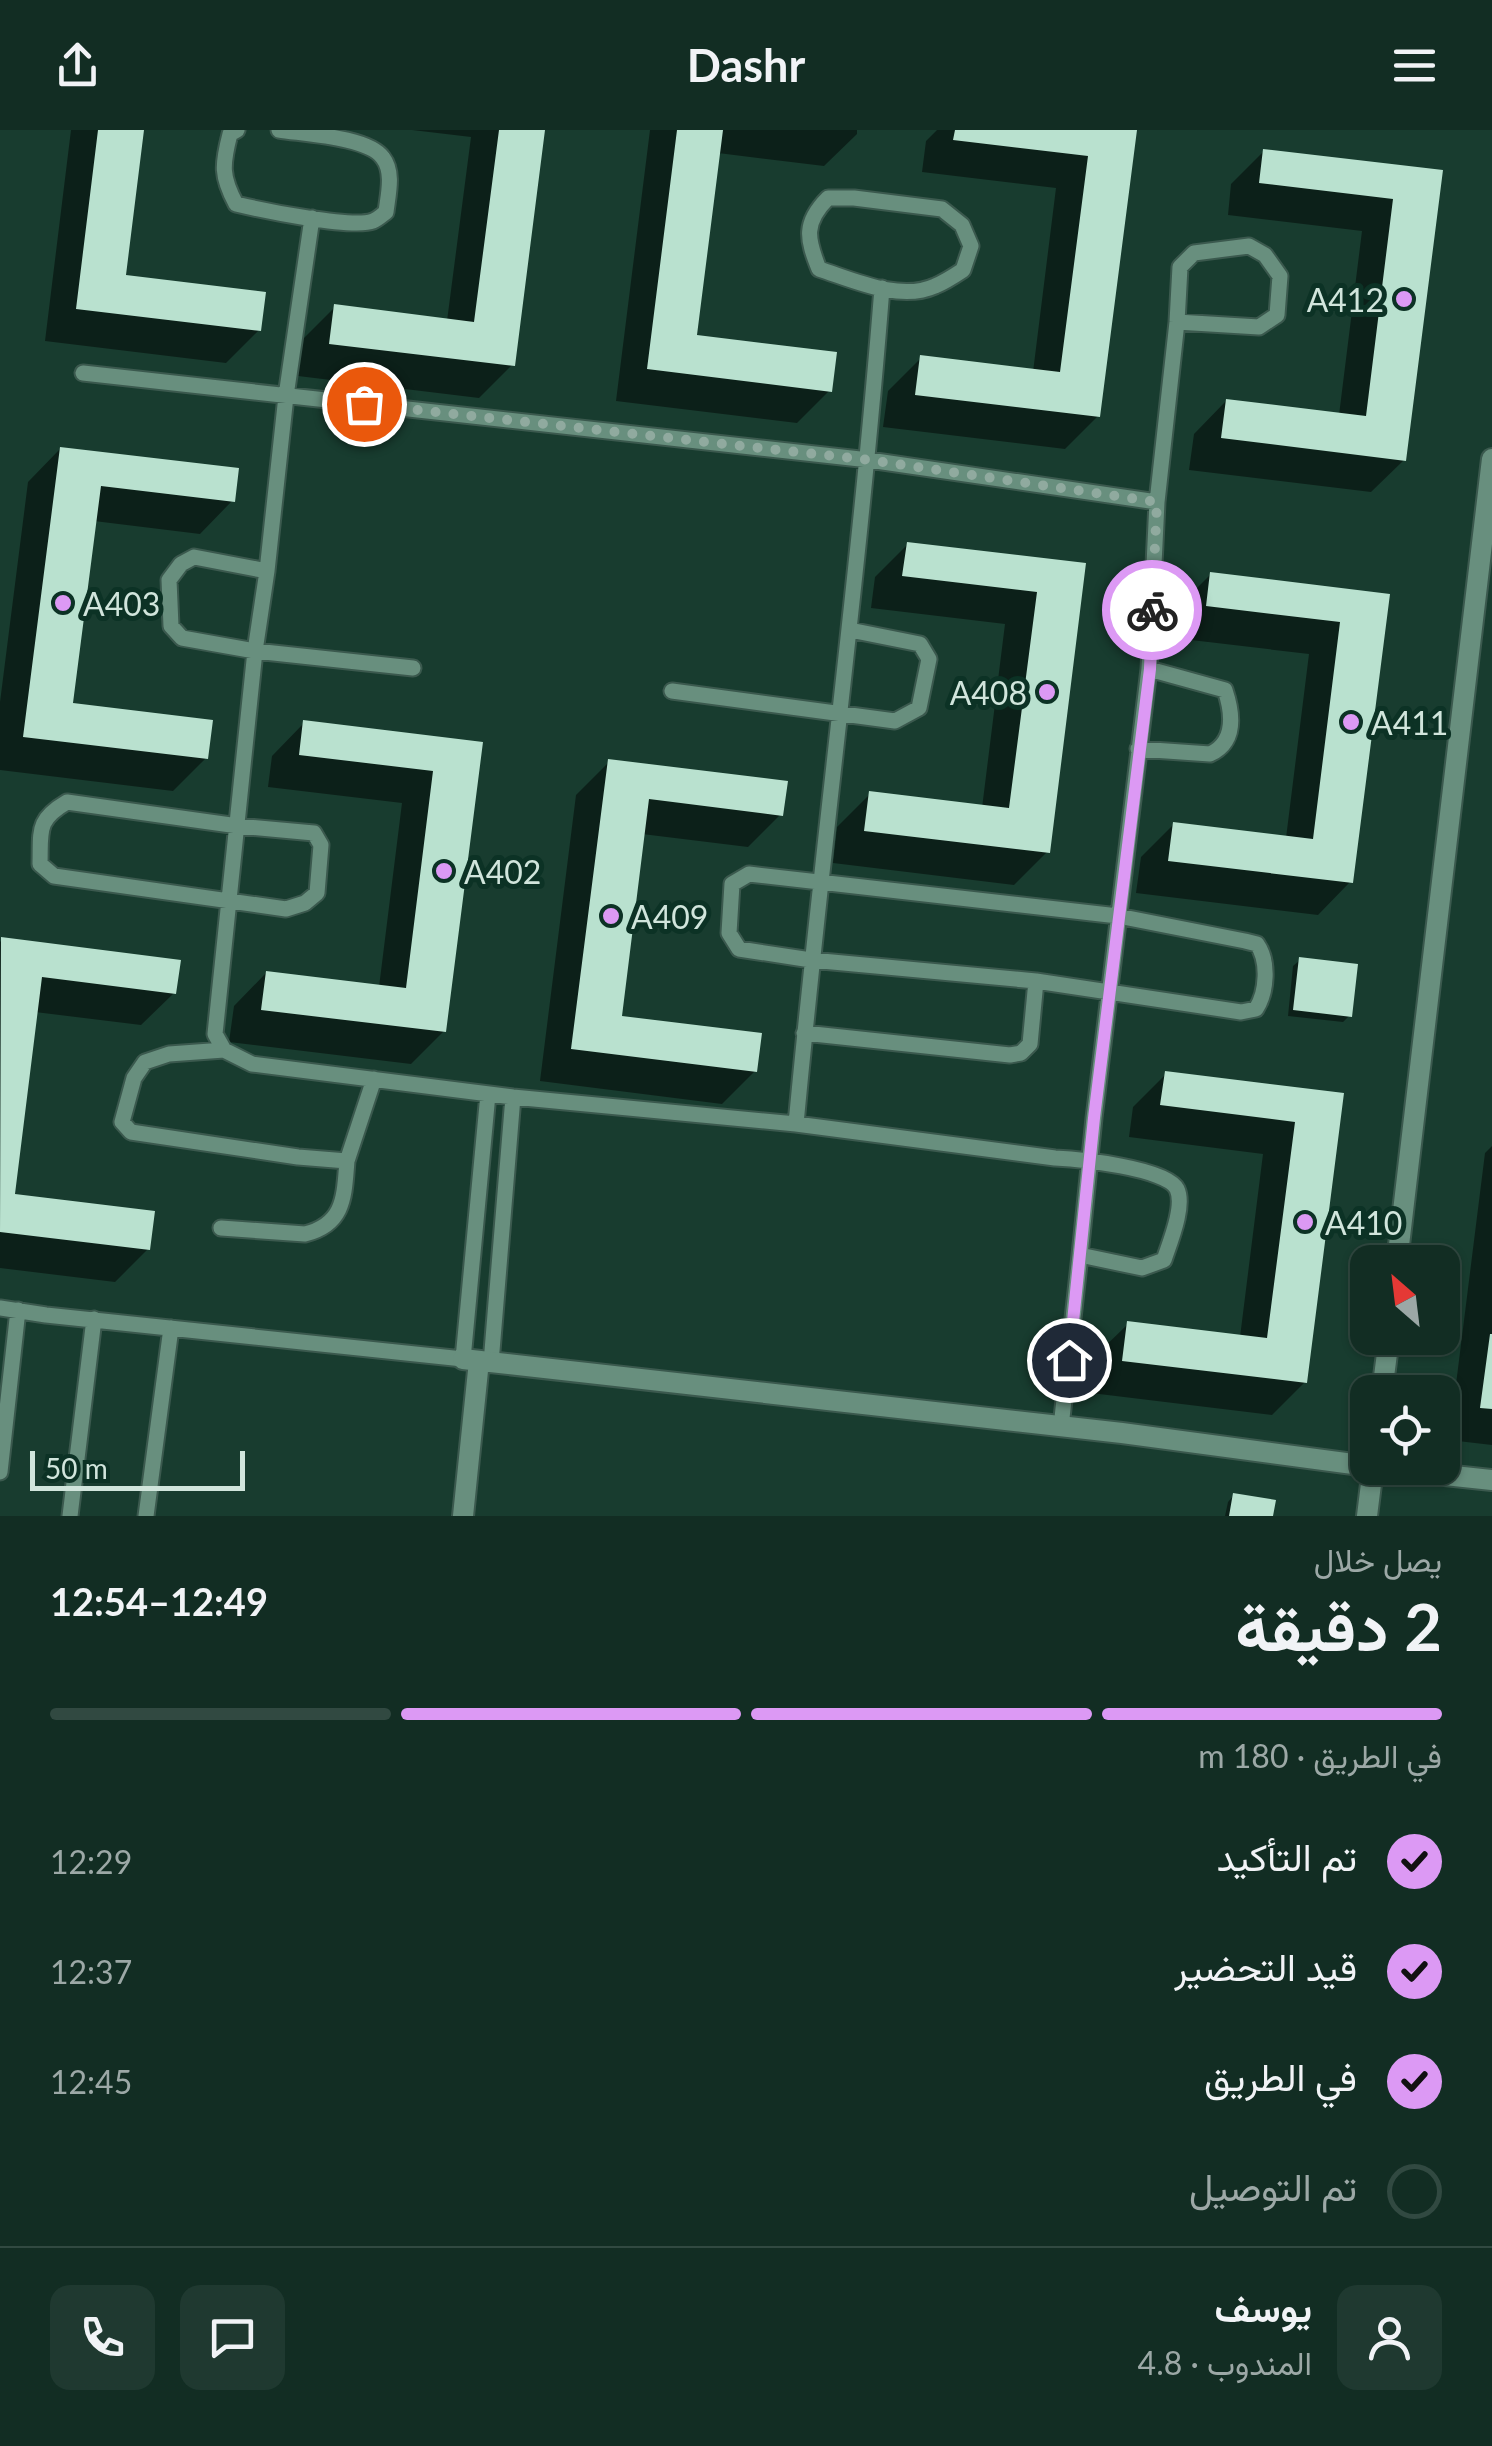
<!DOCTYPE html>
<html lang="ar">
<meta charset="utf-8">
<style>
:root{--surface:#122d23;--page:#1f3930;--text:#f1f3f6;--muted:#9ca8a6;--line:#314941;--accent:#dc99f4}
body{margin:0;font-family:Lato,Vazirmatn,sans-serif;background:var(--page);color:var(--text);direction:rtl;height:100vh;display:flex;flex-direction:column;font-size:38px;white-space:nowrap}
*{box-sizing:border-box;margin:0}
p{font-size:32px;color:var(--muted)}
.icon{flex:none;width:55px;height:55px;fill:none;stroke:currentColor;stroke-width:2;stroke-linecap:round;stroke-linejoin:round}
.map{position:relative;height:1386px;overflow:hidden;direction:ltr}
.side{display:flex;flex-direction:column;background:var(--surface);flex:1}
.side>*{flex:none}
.needle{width:65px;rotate:332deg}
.controls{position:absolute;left:1350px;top:1115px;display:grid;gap:20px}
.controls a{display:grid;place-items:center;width:110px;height:110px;border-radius:20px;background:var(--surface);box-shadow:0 2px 8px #0004,0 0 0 2px var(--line);font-size:50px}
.scale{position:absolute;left:30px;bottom:25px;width:215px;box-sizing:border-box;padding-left:10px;border:5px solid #d1e5dc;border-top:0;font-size:28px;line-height:35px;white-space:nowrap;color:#d1e5dc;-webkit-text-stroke:8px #0c3225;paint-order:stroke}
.pin{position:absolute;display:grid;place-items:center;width:85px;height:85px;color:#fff;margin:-42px;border:5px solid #fff;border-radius:50%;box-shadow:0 2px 10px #0007}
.courier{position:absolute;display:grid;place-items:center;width:100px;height:100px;margin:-50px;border:8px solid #dc99f4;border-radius:50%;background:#fff;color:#222;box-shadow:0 2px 12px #0007}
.summary em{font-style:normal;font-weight:700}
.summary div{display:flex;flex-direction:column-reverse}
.summary{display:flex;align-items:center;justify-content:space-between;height:170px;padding:0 50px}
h1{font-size:65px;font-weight:700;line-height:75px}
.bar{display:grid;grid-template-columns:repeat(4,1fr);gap:15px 10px;align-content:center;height:120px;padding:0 50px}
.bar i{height:12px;border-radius:8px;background:var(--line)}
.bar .active{background:var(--accent)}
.bar p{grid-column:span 4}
.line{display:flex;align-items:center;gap:25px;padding:0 50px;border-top:2px solid var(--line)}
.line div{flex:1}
.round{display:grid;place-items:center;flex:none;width:105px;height:105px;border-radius:20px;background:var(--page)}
ol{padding:0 50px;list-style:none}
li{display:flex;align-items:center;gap:30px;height:110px}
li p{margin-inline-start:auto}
li .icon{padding:10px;border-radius:50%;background:var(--accent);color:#111;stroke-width:4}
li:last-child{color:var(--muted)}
li i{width:55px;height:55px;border:5px solid var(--line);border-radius:50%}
header{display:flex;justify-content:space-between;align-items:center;height:130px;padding:0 50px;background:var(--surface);font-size:45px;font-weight:700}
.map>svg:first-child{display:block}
.shadow{fill:#0007}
.building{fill:#b9e1cf}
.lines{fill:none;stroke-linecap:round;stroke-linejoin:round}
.lane-casing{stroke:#3b594e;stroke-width:19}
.street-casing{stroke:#3b594e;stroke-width:24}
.lane{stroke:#688f7e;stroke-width:15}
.street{stroke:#688f7e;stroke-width:20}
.done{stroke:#90aa9f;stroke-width:10;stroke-dasharray:0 18}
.route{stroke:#dc99f4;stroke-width:12}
.poi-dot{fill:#dc99f4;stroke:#0c3225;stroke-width:4}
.labels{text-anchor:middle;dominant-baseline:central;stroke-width:10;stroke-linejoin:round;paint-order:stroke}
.poi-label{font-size:32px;fill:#d1e5dc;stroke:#0c3225;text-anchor:start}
</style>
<header><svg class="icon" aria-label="menu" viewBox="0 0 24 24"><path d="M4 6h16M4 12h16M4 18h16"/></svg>Dashr<svg class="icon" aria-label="share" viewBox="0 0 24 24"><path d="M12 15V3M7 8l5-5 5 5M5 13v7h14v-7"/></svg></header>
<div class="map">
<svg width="1492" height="1386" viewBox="0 0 1492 1386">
<rect width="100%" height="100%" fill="#183c2f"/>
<path class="shadow" d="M71 0H142L123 147 259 200 226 233 45 211Z
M412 0H542L512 235 479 268 298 246 302 210 335 177 447 191 471 7Z
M650 0H857V4L824 36 718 23 694 207 830 260 797 293 616 271Z
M937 0H1134L1098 286 1065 319 883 297 888 261 921 228 1033 242 1056 58 922 42 926 11Z
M1264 21 1440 43 1404 330 1371 362 1189 340 1194 304 1226 271 1339 285 1362 101 1228 85 1231 54Z
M60 319 232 371 200 404 94 391 70 575 206 628 173 661 0 640V572L28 352Z
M908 414 1083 436 1047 722 1014 755 833 733 837 697 870 664 982 678 1005 494 871 478 875 447Z
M1211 444 1387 466 1350 752 1318 785 1136 763 1141 727 1174 694 1286 708 1309 524 1174 508 1178 477Z
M304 593 480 615 444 901 411 934 229 912 234 876 266 843 379 857 402 673 268 657 272 626Z
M609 632 781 684 748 717 642 704 619 888 755 941 722 974 540 951 576 665Z
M2 810 174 863 141 895 35 882 12 1066 148 1119 115 1152 0 1138V812Z
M1300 830 1350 885 1343 892 1288 886 1293 836Z
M1166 944 1341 965 1305 1252 1272 1285 1091 1263 1095 1226 1128 1194 1240 1207 1263 1024 1129 1007 1133 977Z
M1492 1016V1315L1449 1310 1485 1023Z
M1234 1365 1270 1386H1225L1228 1372Z"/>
<path class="building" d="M98 0H144L126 145 266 162 261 201 76 179Z
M499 0H545L515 236 329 214 334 174 474 192Z
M677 0H723L697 205 837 222 832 262 647 239Z
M955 0H1137L1100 287 915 265 920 225 1060 242 1088 26 953 10Z
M1263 19 1443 40 1406 331 1221 308 1226 269 1366 286 1393 69 1259 53Z
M60 317 239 338 235 372 101 356 73 573 213 590 208 629 23 607Z
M907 412 1086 433 1050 723 864 701 869 661 1009 678 1037 462 902 446Z
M1210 442 1390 464 1353 753 1168 731 1173 692 1313 709 1340 492 1206 476Z
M303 590 483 612 446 902 261 880 266 841 406 858 433 641 299 625Z
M608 629 788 651 783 686 649 669 622 886 762 903 757 942 571 919Z
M1 807 181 830 176 864 42 847 15 1064 155 1081 150 1120 0 1102Z
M1299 827 1358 834 1352 887 1293 880Z
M1165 941 1344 963 1307 1253 1122 1231 1127 1191 1267 1208 1295 992 1160 975Z
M1490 1204H1492V1279L1480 1278Z
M1233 1363 1276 1370 1273 1386H1229Z"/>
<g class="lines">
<g class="lane-casing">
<path id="lane" d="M237 0 230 4C222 35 221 46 236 74 261 80 352 99 373 91 378 89 382 85 386 82 388 65 394 42 383 28 369 7 304 4 279 0
M828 68H854L942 79 962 95 971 116 963 140C954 146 945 152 935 156 900 172 853 150 819 139 807 109 803 93 828 68Z
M83 243 869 330 1157 372
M267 441 194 427 181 434 169 450 171 496 182 508 255 521 413 538
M672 561 895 591 919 578 929 529 920 514 850 500
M1138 619 1210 624C1236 612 1233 584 1225 560L1149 539
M67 672 238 696 314 703 321 715 317 763 305 773 286 779 54 746 40 734C41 701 36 690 67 672Z
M749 744 1118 786 1245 811 1257 814C1269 831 1267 862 1256 879L1241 882 1036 851 811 830 739 819 729 803 732 754Z
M804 903 1010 925 1021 923 1030 914 1036 851
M224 920 215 904 255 521 267 441 286 266 312 88
M374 949 347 1031 298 1027 131 1002 122 992 134 948 145 932 169 924 224 920 252 934 513 967 796 994 1055 1028C1078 1029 1167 1038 1177 1059 1185 1076 1170 1112 1164 1130L1142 1138 1080 1125 1094 988 1149 539 1157 372 1177 192 1180 137 1194 123 1249 116 1265 125 1280 146 1277 185 1259 197 1177 192
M796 994C822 715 860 438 882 158
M221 1098 305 1104C345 1094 344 1066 347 1031
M0 1178 46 1185 463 1229 488 964
M491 1233 513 967
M1061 1297 1080 1125
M0 1342 18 1180
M70 1386 94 1189
M146 1386 171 1198"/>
</g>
<g class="street-casing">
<path id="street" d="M1397 1132 1492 329
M463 1229 1122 1303 1368 1336
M1382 1262 1389 1208
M1379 1338 1492 1350
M463 1386 479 1231
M1367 1386 1373 1338"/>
</g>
<use href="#lane" class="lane"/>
<use href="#street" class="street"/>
</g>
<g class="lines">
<path class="done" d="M364 274 869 330 1157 372 1152 480"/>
<path class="route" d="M1069 1230 1094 988 1150 539 1152 480"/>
</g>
<g class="poi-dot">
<circle cx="1404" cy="169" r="10"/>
<circle cx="63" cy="473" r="10"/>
<circle cx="1047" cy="562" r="10"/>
<circle cx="1351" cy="592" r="10"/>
<circle cx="444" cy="741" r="10"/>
<circle cx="611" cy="786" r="10"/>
<circle cx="1305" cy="1092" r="10"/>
</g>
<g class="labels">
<g class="poi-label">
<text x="1384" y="169" text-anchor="end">A412</text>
<text x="83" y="473">A403</text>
<text x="1027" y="562" text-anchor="end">A408</text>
<text x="1371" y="592">A411</text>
<text x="464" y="741">A402</text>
<text x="631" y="786">A409</text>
<text x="1325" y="1092">A410</text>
</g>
</g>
</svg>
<div class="controls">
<a><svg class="needle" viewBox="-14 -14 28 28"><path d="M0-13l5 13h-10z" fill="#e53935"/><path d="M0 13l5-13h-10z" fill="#9ca8a6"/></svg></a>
<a><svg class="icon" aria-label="locate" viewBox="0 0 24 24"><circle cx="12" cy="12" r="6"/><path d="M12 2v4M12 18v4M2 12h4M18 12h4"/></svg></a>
</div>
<div class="scale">50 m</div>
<div class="pin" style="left:364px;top:274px;background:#ea580c"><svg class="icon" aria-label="bag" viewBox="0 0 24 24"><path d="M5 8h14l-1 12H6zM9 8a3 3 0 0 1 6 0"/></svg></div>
<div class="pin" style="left:1069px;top:1230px;background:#1f2937"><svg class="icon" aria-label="home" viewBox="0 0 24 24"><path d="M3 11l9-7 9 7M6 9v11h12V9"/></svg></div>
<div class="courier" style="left:1152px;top:480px"><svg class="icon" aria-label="bike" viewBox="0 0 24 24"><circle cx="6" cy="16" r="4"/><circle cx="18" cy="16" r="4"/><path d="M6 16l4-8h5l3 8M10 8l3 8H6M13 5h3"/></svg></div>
</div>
<section class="side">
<div class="summary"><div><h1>2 دقيقة</h1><p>يصل خلال</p></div><em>12:49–12:54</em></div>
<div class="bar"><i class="active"></i><i class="active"></i><i class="active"></i><i></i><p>في الطريق · 180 m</p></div>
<ol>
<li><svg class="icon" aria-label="check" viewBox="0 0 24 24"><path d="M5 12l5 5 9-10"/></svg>تم التأكيد<p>12:29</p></li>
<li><svg class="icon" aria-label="check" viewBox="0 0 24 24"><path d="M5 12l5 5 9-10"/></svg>قيد التحضير<p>12:37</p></li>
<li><svg class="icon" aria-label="check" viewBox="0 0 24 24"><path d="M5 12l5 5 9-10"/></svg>في الطريق<p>12:45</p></li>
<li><i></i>تم التوصيل</li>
</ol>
<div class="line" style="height:180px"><a class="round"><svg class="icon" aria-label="person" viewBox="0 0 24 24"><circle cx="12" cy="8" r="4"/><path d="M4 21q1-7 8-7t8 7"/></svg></a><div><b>يوسف</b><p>المندوب · 4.8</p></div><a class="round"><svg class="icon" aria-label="chat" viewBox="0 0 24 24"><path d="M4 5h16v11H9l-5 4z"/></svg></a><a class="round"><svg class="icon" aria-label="phone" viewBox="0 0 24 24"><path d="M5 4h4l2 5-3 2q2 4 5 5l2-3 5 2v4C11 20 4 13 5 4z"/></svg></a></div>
</section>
